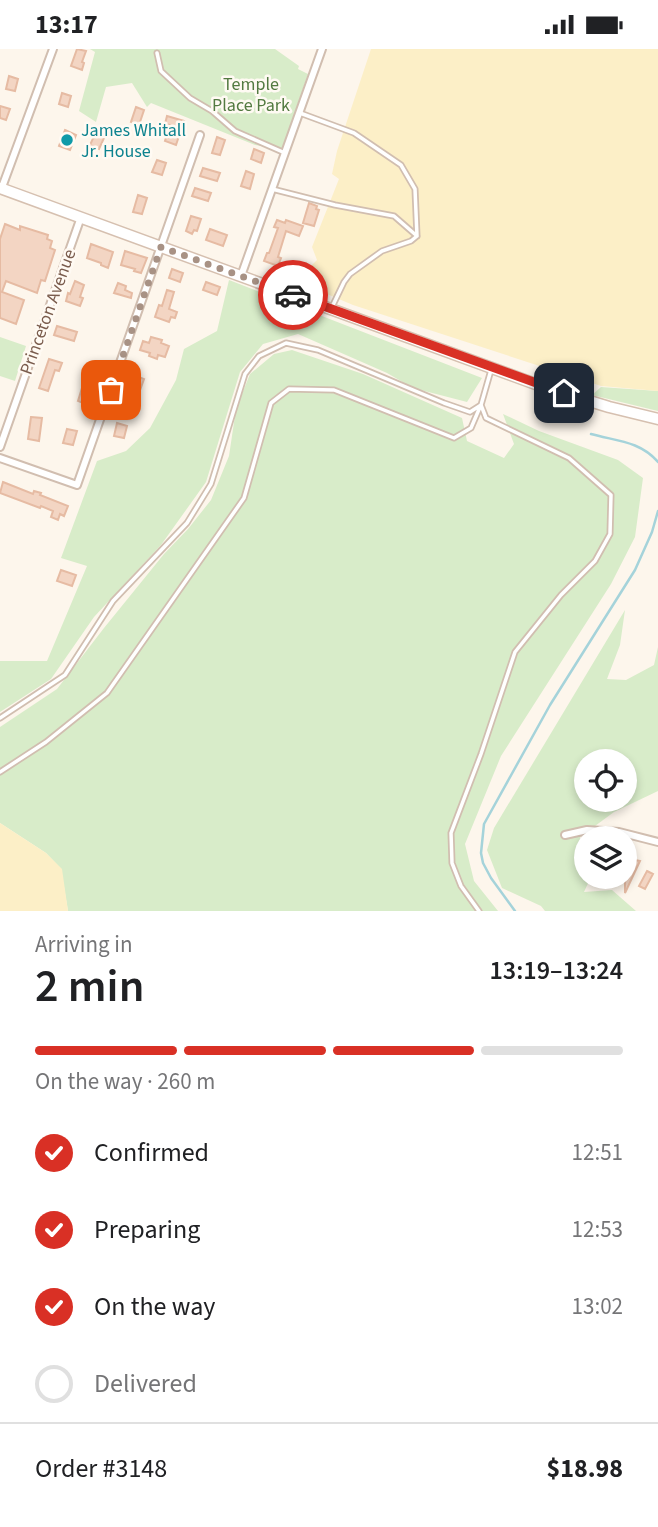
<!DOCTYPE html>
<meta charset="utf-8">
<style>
:root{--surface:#fff;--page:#f2f2f2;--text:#202124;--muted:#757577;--line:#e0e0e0;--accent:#d93025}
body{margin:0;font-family:"Source Sans 3",sans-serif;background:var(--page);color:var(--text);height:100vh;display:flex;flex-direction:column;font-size:26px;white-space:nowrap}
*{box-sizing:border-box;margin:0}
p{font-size:23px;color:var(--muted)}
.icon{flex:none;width:38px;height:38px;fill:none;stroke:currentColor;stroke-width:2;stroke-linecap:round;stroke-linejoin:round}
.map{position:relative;height:862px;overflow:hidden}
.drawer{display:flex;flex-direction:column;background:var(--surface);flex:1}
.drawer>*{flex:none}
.fabs{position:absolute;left:574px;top:700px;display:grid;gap:14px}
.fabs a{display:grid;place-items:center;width:63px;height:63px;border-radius:50%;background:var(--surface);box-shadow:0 4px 10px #0003;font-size:35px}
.pin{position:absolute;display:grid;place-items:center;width:60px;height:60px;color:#fff;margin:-30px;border-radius:14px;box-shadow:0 4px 10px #0006}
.courier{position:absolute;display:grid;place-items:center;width:70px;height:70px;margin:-35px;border:5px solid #d93025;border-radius:50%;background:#fff;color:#222;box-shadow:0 2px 9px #0007}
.summary em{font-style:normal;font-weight:600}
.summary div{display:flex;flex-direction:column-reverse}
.summary{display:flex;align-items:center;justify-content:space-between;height:119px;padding:0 35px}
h1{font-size:46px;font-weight:600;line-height:52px}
.bar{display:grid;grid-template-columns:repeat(4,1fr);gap:10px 7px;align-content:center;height:84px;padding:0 35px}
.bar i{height:9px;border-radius:5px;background:var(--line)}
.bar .active{background:var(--accent)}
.bar p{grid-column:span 4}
.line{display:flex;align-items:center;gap:18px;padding:0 35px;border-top:2px solid var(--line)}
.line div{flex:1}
ol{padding:0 35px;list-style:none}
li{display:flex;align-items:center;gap:21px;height:77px}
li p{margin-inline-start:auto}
li .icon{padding:7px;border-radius:50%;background:var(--accent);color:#fff;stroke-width:4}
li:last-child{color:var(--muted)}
li i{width:38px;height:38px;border:4px solid var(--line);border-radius:50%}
.status{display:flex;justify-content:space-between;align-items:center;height:49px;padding:0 35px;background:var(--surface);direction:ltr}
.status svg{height:19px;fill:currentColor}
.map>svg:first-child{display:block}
.green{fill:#d8ecc9;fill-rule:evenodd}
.sand{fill:#fcefc7}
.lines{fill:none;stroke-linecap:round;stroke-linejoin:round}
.stream{stroke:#a5d3da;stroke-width:2.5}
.building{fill:#f3d5c3;stroke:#e6bba3;stroke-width:2}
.lane-casing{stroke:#d1beb0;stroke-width:7}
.street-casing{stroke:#d1beb0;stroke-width:10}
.secondary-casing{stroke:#d6c0b0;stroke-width:13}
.lane{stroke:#fff;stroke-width:3.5}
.street{stroke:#fff;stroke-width:6}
.secondary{stroke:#fff;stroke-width:10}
.done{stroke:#a89285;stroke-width:7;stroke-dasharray:0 12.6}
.route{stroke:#d93025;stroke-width:9}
.culture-dot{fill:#0f9aa8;stroke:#fffaf3;stroke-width:2.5}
.labels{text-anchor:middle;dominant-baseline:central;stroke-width:5;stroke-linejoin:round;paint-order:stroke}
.park-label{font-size:18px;fill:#537a41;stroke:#fffaf3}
.culture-label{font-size:18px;fill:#0d838f;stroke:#fffaf3;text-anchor:start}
.street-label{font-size:18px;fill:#7a5c4d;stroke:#fffaf3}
</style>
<div class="status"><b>13:17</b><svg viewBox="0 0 49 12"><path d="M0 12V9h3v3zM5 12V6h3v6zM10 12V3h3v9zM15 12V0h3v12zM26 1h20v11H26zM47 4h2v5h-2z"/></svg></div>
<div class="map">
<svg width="658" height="862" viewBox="0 0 658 862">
<rect width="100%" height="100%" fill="#fdf6ec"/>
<path class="green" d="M90 0H275L299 17 298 20 308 25 282 100 255 96 151 54 147 58 132 34 106 38 96 73 79 62 95 3Z
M229 231 482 329 467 353 413 339 387 324 298 285 263 295 240 323 206 433 161 496 94 568 51 630 0 663V612H47L87 517 61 509 97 412 126 402 150 379 176 331 184 300 217 282Z
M0 288 26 297 15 332 0 327Z
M292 301 363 325 462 369 467 392 504 409 514 395 503 365 539 382 618 411 643 429 635 488 611 535 501 707 465 795 474 832 498 862H68L61 820 46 804 0 774V678L57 640 104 579 164 505 188 480 211 451 229 407 236 360 250 325 274 305Z
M601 338 658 342V362L592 346Z
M625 561 620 596 607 630 626 631 654 616 658 598V742L614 763 580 788 579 817 586 818V828H591L584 843 612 841 636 862H545L541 857 502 839 487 801 494 779ZM586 712H625V751H586Z"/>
<path class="sand" d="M371 0H658V342L601 337 353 256 296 232 317 211 312 198 339 130 332 125 337 102Z
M0 774 46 804 62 820 68 862H0Z"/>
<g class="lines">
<path class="stream" d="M591 385C616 392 640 392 658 413
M515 862 491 829 483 814 481 804 484 775 550 656 635 521 652 483 658 462"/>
</g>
<path class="building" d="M77 0 86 2 82 13 84 14 82 21 71 17Z
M9 27 18 30 15 42 6 40Z
M62 44 71 47 68 58 59 55Z
M0 57 10 60 6 71 0 69Z
M136 58 144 61 139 76 131 73Z
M167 67 184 72 176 96 165 92 170 76 165 75Z
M65 81 76 86 70 101 59 97Z
M95 85 104 89 99 100 90 96Z
M217 88 225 91 220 106 212 104Z
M254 100 264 104 261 114 251 110Z
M157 111 166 114 162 126 152 123Z
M203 119 220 124 217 132 200 127Z
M246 122 254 125 250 140 241 137Z
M195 139 211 144 208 152 192 147Z
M138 146 147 149 142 165 133 163Z
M309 154 317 157 316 160 319 161 314 177 303 174Z
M191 167 201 170 197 182 194 181 192 185 186 182Z
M277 171 285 174 286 171 303 177 299 187 286 182 278 208 281 209 278 217 264 212 267 204H269L278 179 274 178Z
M5 175 20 181V177L48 186 47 190 52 192 50 199 55 201 45 232 41 231 37 244 6 232 2 243 24 251 16 275 0 269V190Z
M210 180 227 186 223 197 206 191Z
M91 195 113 203 108 219 101 216V214L87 209Z
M125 202 147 209 141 224 134 222 135 220 121 216Z
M172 220 183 224 180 233 169 229Z
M75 232 84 236 80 248 83 249 80 257 66 252 68 244 70 245Z
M206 233 220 238 217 246 203 241Z
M118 234 126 237 125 241 132 244 131 249 114 244Z
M167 241 174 243 169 260 177 263 175 269 171 268 169 273 155 268 159 256 162 257Z
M57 277 77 283 74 292 54 286Z
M151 288 162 291 161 294 169 297 165 308 158 306 157 310 149 307 150 304 140 301 143 292 149 294Z
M49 310 62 314 59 322 55 321 48 342 39 339Z
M136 327 144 330 135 355 126 352 128 346 130 347Z
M82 339 92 342 88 356 78 352Z
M31 368 42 369 39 392 28 390Z
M117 374 127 377 124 389 114 387Z
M67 380 77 382 73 396 63 394Z
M3 433 33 445 34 442 41 444 40 446 68 457 64 467 60 465 58 471 51 468 53 462 41 457 40 459 0 444Z
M61 521 76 526 72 537 57 532Z
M625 809 640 812 625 844Z
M647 822 653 825 645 840 639 837Z"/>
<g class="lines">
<g class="lane-casing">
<path id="lane" d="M157 4 161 22 190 49 212 62 235 82 285 104
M300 64 354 84 401 116 415 140 417 187
M272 140 335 156 394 167 417 187
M332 258 344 233 350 225 382 202 411 192 417 187
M0 669 65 626 113 552 187 474 211 435 245 325 259 307 286 294 318 301 444 354 470 363 481 356 491 321
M0 723 46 693 107 644 244 449 271 354 289 340 334 341 454 389 471 379 480 358
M479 862 461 837 452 814 451 784 481 705 515 603 561 546 595 512 610 485 611 446 569 409 486 369 481 356"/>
</g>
<g class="street-casing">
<path id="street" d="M1 141 53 0
M241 227 322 0
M0 398 81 168
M0 409 77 436 200 86
M565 786 587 781 619 783 658 793"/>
</g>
<g class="secondary-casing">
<path id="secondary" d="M0 139 541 337 609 358 658 370"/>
</g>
<use href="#lane" class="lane"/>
<use href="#street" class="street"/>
<use href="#secondary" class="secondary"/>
</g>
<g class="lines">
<path class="done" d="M111 341 161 198 293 246"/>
<path class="route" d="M293 246 564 344"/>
</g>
<circle class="culture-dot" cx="67" cy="91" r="7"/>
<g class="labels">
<g class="park-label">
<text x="251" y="35">Temple<tspan x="251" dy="21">Place Park</tspan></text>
</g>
<g class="culture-label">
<text x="81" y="81">James Whitall<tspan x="81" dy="21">Jr. House</tspan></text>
</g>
<g class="street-label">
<text transform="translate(48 263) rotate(-70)">Princeton Avenue</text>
</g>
</g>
</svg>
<div class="fabs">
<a><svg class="icon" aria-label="locate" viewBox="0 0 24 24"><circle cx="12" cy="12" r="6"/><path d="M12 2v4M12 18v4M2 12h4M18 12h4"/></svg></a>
<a><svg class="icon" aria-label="layers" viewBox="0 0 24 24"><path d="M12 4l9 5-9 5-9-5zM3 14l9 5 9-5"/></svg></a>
</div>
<div class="pin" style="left:111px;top:341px;background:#ea580c"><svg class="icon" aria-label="bag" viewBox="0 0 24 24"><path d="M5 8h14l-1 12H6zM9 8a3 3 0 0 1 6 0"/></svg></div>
<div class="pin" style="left:564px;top:344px;background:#1f2937"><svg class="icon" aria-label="home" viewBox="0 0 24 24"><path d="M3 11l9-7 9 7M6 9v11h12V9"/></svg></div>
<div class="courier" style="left:293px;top:246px"><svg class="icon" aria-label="car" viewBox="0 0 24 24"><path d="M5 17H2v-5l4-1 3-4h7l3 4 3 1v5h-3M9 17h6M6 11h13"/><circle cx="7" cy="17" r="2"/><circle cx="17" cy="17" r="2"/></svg></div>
</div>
<section class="drawer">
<div class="summary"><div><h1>2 min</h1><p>Arriving in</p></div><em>13:19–13:24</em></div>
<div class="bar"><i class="active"></i><i class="active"></i><i class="active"></i><i></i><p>On the way · 260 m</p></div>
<ol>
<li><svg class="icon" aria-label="check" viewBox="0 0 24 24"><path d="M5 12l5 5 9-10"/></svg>Confirmed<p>12:51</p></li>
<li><svg class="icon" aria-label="check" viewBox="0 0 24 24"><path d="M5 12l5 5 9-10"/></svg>Preparing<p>12:53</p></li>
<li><svg class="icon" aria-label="check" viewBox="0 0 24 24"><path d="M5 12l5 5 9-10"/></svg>On the way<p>13:02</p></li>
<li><i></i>Delivered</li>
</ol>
<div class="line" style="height:91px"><div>Order #3148</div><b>$18.98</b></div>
</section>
